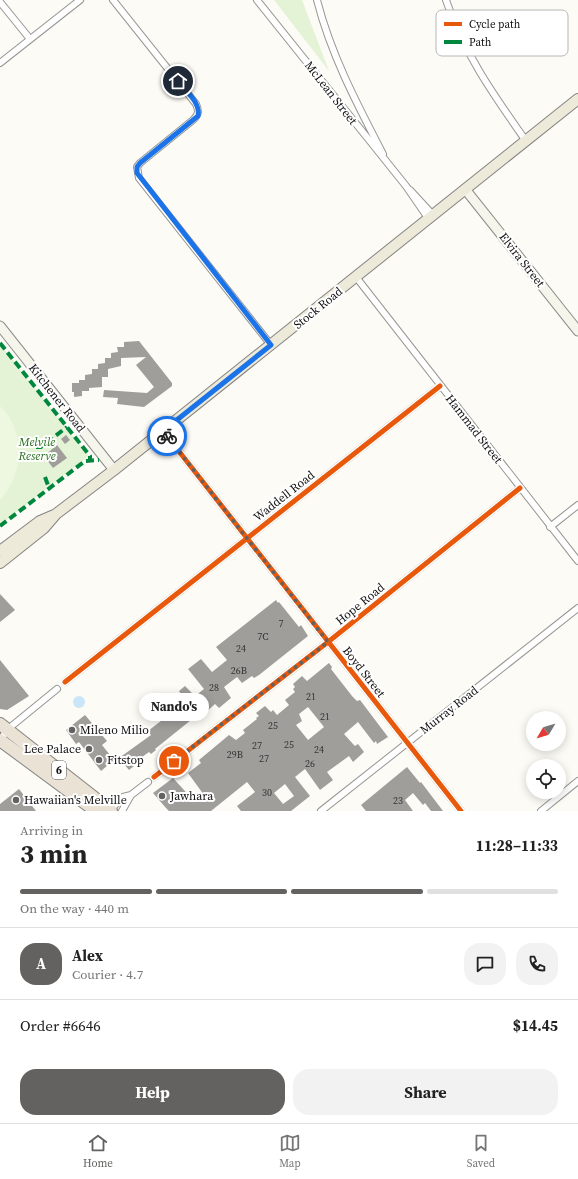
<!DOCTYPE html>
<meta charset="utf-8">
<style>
:root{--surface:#fff;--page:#f2f2f2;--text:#222;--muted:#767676;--line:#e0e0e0;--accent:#636260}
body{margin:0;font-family:"Source Serif 4",serif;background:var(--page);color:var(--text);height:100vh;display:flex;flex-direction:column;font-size:15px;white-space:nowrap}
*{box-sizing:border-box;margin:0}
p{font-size:13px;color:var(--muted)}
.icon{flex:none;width:22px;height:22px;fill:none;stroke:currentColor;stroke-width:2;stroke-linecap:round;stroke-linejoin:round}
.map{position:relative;height:811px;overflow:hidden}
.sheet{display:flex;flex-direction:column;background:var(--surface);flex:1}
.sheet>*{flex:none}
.needle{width:26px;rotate:232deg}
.fabs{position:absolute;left:526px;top:711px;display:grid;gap:8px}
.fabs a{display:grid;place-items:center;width:40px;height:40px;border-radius:50%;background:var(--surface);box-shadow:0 2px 10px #0003;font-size:20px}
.pin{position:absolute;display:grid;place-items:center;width:34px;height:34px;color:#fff;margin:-17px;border:2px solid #fff;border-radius:50%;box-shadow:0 1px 4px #0007}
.courier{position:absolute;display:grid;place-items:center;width:40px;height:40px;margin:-20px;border:3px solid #1a73e8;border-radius:50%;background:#fff;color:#222;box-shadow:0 1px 5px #0007}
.bubble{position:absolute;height:28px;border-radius:14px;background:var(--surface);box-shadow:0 2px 10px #0003;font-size:13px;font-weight:700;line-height:28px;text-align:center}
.head em{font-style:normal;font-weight:700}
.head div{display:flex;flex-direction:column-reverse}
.head{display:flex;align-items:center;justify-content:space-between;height:68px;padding:0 20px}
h1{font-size:26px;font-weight:700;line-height:30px}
.bar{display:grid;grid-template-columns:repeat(4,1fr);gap:6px 4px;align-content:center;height:48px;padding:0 20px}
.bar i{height:5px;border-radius:3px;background:var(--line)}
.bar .current{background:var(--accent)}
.bar p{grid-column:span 4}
.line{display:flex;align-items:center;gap:10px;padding:0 20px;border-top:1px solid var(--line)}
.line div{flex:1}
.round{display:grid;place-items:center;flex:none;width:42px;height:42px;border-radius:16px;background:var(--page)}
.button{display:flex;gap:8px;margin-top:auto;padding:8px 20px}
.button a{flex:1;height:46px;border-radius:16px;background:var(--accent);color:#fff;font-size:16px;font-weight:700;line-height:46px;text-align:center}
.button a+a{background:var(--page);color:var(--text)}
.menu{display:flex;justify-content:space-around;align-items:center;height:56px;border-top:1px solid var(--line);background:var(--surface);font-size:11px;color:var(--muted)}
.menu a{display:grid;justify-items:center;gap:2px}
.menu .current{color:var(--accent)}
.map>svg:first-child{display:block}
.green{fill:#e4f3d5}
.pitch{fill:#eef7df}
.water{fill:#cae5f8}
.building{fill:#a09e9b;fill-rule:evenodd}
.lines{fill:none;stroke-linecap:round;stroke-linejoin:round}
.street-casing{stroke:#969694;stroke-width:8}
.secondary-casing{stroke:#8d8c8a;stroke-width:11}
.primary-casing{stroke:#848381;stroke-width:12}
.highway-casing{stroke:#848381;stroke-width:14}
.street{stroke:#fffefe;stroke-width:6}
.secondary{stroke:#f6f5eb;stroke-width:9}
.primary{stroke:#eeeada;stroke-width:10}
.highway{stroke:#ebe2d6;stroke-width:12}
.quiet{stroke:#00873e;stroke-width:4;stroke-dasharray:8 4;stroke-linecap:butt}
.cycleway-casing{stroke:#fff;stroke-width:8}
.cycleway{stroke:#e8590c;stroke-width:5}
.done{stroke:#636260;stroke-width:4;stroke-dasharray:0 7.2}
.route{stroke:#1a73e8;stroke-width:5}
.poi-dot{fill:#636260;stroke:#fff;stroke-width:1.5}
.labels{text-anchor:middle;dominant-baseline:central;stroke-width:4;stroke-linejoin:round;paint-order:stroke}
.number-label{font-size:10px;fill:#343433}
.shield{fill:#fff;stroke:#585858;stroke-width:1}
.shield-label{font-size:11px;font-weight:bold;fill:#101010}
.street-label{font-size:12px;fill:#101010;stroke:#fff}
.park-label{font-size:12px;font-style:italic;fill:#276d1c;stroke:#fff}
.poi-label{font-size:12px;fill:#101010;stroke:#fff;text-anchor:start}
.key{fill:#fff;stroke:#b7b7b7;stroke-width:1}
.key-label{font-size:11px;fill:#101010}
</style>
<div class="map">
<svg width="578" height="811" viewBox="0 0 578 811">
<rect width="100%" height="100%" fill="#fcfbf6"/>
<path class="green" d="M274 0H302L329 71Z
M0 344 89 456 0 525Z"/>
<path class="pitch" d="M0 406C26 431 24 474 0 500Z"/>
<path class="water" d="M73 702a6 6 0 1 1 12 0a6 6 0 1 1-12 0Z"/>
<path class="building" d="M139 341 172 383V386L144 407 117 404 118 398 103 397 104 390 147 393 154 387 136 365 146 357 121 358V366L108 369V377H102V387L89 388V391H82V396L74 397V392H72V383H79V380H85V375L92 374V369H98V364L105 363V358H111V353L118 352 117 347H124V342Z
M66 435 70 440 65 444 61 439Z
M57 445 67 458 53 468 44 456Z
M0 594 15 610 0 622Z
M276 600 278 603 279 602 299 627 301 625 308 636 259 675 254 678 252 676 242 683 237 677 224 687 231 698 219 708 215 704 205 713 200 706 190 714 191 720 155 749 156 750 151 754 149 752 138 760 139 762 129 770 119 758 151 735 148 731 166 717 169 714 167 712 171 708 175 712 187 703 179 691 185 686 195 696 204 689 188 669 201 659 212 672 227 660 216 647Z
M0 660 29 696 7 710 0 709Z
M329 663 332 667 331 669 352 696 357 701 360 700 388 737 377 744 376 741 374 743 358 722 344 734 353 744 355 746 358 744 364 752 353 762 349 756 327 772 333 780 320 790 305 769 295 777 310 796 291 811H241L237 806 255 792 247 782 211 811H169L166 808 153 793 173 778 195 802 204 795 188 773 201 763 199 760 229 735 236 740 245 733 243 730 257 719 256 718 259 716 256 713 265 706 271 712 273 710 277 715 289 705 285 700 295 692 293 689 295 687 293 684 302 676 307 681ZM308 707 324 727 308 740 296 725 302 721 299 714ZM285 784 294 796 283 804 274 793Z
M85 715 107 741 102 745 114 760 101 771 79 742 76 744 66 730Z
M407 767 420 783 421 782 443 811H431L425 803 423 805 413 793 405 800 413 811H366L361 805Z
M19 789 36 811H0V804Z"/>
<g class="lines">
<g class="street-casing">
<path id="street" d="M113 0 196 104C199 111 199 114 193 120L140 163 137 167 139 178 271 345
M257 0 406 186 428 218
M317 0C331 55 357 104 383 154
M446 0C463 52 495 97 526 141
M0 2 30 39
M0 63 80 0
M410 190 433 215
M356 277 578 561
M163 431 461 811
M550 527 578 505
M65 682 440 386
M0 740 8 729 57 689
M154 777 328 642 520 488
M109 811 123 797 131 795 148 782
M122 811 131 795
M321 811 578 608
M541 811 578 781"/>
</g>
<g class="secondary-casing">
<path id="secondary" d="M465 189 578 331
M0 326 114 470"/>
</g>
<g class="primary-casing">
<path id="primary" d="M0 551 40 521 54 515
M0 563 44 528 56 514 114 470 578 99"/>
</g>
<g class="highway-casing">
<path id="highway" d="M0 724 111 811
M0 740 96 811"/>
</g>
<use href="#street" class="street"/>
<use href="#secondary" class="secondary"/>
<use href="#primary" class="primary"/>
<use href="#highway" class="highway"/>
<path class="quiet" d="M0 343 90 456V460
M36 447H41L67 427
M45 477 49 488
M0 526 85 461 99 460"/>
<g class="cycleway-casing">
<path id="cycleway" d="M163 431 461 811
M65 682 440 386
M154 777 328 642 520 488"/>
</g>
<use href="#cycleway" class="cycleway"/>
</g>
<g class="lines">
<path class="done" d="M167 436 328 642 174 761"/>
<path class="route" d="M167 436 163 431 271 345 137 173V167L140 163 198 116C201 103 185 90 178 81"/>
</g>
<g class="poi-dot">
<circle cx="72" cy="730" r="4"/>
<circle cx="89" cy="749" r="4"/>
<circle cx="99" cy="760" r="4"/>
<circle cx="162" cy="796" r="4"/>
<circle cx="16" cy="800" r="4"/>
</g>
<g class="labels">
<g class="number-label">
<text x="281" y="623">7</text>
<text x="263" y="636">7C</text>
<text x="241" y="648">24</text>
<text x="239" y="670">26B</text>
<text x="214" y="687">28</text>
<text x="311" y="696">21</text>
<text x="325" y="716">21</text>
<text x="273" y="725">25</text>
<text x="289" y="744">25</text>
<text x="257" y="745">27</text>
<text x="319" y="749">24</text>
<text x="235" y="754">29B</text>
<text x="264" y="758">27</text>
<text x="310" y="763">26</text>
<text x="267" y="792">30</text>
<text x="398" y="800">23</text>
</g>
<rect class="shield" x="52" y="761" width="14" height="18" rx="3"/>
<g class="shield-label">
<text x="59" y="770">6</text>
</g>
<g class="street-label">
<text transform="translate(331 93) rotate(52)">McLean Street</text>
<text transform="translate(522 260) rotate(52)">Elvira Street</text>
<text transform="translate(318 308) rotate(-39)">Stock Road</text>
<text transform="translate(57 398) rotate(52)">Kitchener Road</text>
<text transform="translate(474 429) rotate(52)">Hammad Street</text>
<text transform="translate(284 496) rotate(-38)">Waddell Road</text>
<text transform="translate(360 604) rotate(-39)">Hope Road</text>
<text transform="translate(364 672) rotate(52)">Boyd Street</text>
<text transform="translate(449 710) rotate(-38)">Murray Road</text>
</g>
<g class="park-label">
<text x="37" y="442">Melvile<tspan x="37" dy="14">Reserve</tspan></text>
</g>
<g class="poi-label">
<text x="80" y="730">Mileno Milio</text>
<text x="81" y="749" text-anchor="end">Lee Palace</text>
<text x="107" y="760">Fitstop</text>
<text x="170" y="796">Jawhara</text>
<text x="24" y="800">Hawaiian's Melville</text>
</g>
</g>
<rect x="436" y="10" width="132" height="46" rx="6" class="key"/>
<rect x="444" y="22" width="18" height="4" fill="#e8590c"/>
<rect x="444" y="40" width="18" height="4" fill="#00873e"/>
<g class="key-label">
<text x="469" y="28">Cycle path</text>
<text x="469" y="46">Path</text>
</g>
</svg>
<div class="fabs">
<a><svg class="needle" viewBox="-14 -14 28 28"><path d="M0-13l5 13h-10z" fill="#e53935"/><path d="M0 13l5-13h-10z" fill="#767676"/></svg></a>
<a><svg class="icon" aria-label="locate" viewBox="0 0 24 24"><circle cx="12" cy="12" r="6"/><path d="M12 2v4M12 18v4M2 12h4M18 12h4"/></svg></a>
</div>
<div class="pin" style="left:174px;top:761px;background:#ea580c"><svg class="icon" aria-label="bag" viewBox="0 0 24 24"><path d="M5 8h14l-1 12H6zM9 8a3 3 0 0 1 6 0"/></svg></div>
<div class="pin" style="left:178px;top:81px;background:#1f2937"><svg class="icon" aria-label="home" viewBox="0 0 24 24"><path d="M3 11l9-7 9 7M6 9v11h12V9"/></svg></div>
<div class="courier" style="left:167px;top:436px"><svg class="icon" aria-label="bike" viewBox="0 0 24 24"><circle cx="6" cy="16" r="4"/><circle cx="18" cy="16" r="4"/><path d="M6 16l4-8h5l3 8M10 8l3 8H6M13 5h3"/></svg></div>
<div class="bubble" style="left:139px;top:693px;width:70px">Nando's</div>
</div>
<section class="sheet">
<div class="head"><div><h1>3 min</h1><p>Arriving in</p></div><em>11:28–11:33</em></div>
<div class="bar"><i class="current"></i><i class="current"></i><i class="current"></i><i></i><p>On the way · 440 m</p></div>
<div class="line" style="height:72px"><b class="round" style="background:var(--accent);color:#fff">A</b><div><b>Alex</b><p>Courier · 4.7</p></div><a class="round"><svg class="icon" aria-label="chat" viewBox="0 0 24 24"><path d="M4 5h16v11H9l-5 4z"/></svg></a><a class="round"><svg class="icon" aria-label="phone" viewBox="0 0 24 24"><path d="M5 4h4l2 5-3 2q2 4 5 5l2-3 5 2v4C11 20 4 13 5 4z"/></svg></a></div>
<div class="line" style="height:52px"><div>Order #6646</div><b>$14.45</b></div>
<div class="button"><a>Help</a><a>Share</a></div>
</section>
<nav class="menu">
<a class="current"><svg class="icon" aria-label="home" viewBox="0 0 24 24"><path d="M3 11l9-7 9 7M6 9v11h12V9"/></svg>Home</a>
<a><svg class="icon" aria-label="map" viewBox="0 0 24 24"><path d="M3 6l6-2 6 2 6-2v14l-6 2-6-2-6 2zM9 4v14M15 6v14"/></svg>Map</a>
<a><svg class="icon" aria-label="saved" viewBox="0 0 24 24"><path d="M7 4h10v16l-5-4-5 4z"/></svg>Saved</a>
</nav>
